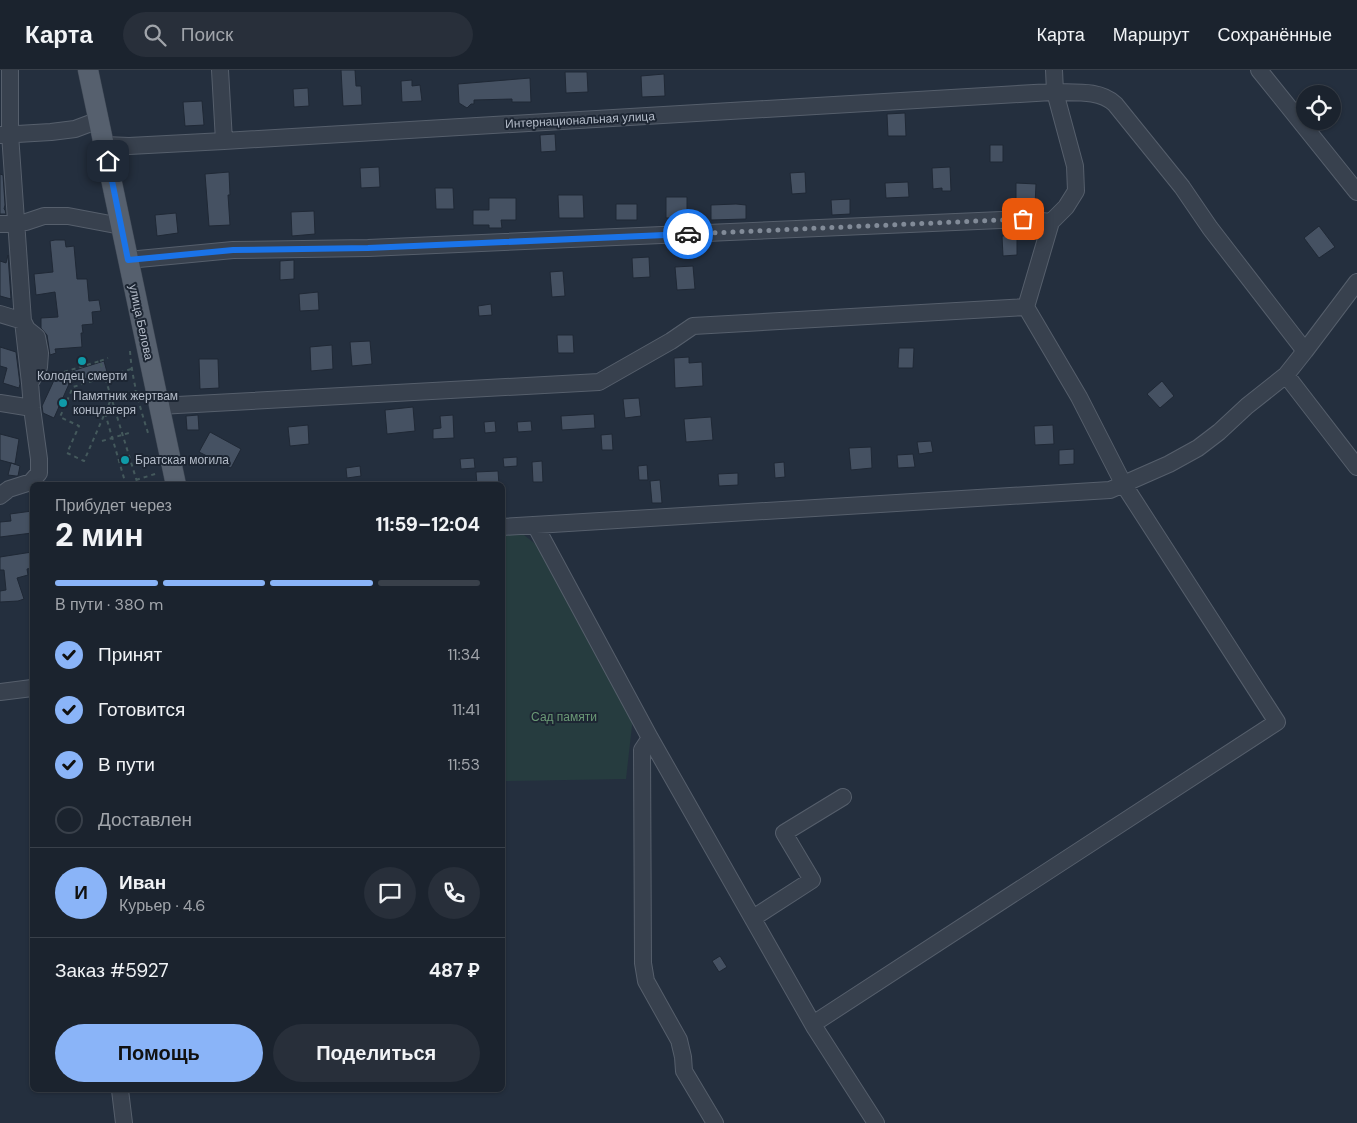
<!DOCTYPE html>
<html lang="ru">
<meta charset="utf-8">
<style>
:root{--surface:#1b232e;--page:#282f3a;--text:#f1f3f6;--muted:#a0a4aa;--line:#39404a;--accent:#8ab4f8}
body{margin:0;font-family:"DM Sans",sans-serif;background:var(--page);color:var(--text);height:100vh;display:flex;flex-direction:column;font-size:19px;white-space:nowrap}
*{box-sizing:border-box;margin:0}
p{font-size:16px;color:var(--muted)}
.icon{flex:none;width:28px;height:28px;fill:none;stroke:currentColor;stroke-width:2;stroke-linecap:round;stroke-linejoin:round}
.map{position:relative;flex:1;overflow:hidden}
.drawer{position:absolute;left:30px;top:412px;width:475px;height:610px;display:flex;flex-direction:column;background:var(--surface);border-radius:8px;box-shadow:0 1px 4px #0004,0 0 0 1px var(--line)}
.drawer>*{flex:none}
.controls{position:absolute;left:1296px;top:15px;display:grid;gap:10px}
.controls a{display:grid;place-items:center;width:45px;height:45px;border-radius:50%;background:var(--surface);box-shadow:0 1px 4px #0004,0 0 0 1px var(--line);font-size:25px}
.pin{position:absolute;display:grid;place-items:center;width:42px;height:42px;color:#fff;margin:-21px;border-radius:10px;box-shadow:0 2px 8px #0006}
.courier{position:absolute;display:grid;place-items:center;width:50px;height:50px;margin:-25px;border:4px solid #1a73e8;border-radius:50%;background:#fff;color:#222;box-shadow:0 1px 6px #0007}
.headline em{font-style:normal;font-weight:800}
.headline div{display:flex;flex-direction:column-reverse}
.headline{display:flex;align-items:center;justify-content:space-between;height:85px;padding:0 25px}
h1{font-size:32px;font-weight:800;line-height:38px}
.bar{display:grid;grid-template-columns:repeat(4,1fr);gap:8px 5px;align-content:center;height:60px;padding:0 25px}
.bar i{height:6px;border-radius:4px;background:var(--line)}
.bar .current{background:var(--accent)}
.bar p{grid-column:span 4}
.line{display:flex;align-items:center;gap:12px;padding:0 25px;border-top:1px solid var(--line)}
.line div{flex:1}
.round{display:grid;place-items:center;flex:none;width:52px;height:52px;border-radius:26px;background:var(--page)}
ol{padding:0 25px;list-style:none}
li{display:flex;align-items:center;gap:15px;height:55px}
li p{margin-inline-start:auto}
li .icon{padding:5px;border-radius:50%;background:var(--accent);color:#111;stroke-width:4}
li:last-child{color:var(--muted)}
li i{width:28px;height:28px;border:2px solid var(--line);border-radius:50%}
.button{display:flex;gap:10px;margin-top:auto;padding:10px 25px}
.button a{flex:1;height:58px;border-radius:30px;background:var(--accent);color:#111;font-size:20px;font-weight:800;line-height:58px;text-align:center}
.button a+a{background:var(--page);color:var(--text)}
header{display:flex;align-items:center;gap:30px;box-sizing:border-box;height:70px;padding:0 25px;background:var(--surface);border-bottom:1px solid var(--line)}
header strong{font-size:24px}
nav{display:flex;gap:28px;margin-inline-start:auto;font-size:18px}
.search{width:350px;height:45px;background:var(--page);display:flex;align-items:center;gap:12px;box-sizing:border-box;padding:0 18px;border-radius:28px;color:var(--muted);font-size:19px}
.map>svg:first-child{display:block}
.green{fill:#263c3f}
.building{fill:#455162;stroke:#1f2835}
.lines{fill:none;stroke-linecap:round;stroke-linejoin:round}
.minor-casing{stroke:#565f6c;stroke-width:18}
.major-casing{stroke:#414a57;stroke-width:21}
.path{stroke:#44595c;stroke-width:2;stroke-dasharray:4 4;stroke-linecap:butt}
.minor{stroke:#38414e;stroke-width:16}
.major{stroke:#56606e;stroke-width:20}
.done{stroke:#828b98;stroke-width:5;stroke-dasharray:0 9}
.route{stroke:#1a73e8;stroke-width:6}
.culture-dot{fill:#0f9aa8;stroke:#1d2633;stroke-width:2}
.labels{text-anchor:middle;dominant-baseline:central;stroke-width:4;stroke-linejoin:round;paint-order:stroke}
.street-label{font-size:12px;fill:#b4bcc9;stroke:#1d2633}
.poi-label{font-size:12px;fill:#b4bcc9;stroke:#1d2633;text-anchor:start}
.park-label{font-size:12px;fill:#6b9a76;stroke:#1d2633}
</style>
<header>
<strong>Карта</strong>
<div class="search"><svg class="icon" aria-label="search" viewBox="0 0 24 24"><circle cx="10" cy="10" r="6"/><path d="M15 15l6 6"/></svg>Поиск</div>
<nav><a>Карта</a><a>Маршрут</a><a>Сохранённые</a></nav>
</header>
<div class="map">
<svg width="1357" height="1053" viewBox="0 0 1357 1053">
<rect width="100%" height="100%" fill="#242f3e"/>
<path class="green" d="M513 461 524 465 538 476 633 647 626 709 503 711 502 462Z"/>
<path class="building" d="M341 0H355L356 16H361L362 35 343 36Z
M565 2H587L588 22 566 23Z
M664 4 665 26 642 27 641 6Z
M530 8 531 32H512V29L474 30V34H471L467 38 459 33 458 14Z
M412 10V16L420 15 422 31 402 32 401 11Z
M308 18 309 36 294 37 293 19Z
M202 31 204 55 185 56 183 32Z
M905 43 906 66H888L887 44Z
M555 64 556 81 541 82 540 65Z
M990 75H1003V92H990Z
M379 97 380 117 361 118 360 98Z
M950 97 951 121H942V118L933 119 932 98Z
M229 102 230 125H228L230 155 209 156 205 104Z
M805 102 806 123 792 124 790 103Z
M0 104 3 105 5 135 4 139 5 140 6 144H0Z
M908 112 909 127 886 128 885 113Z
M1016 113 1036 114 1035 135 1016 134Z
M435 118H453L454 139H436Z
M558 125H583L584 148H559Z
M666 127H687V148H666Z
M489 128H516V150H501L502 158H489V155H473V140H489Z
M850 129V144L832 145 831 130Z
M616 134H637V150H616Z
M736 134 746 135V149L711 150V135Z
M314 141 315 164 292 166 291 142Z
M176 143 178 163 157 166 155 145Z
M1319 156 1335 177 1319 188 1304 168Z
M1017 165V185L1003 186 1002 166Z
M55 170H65L66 177 74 176 77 209H87L89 231 99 230 101 241 92 242 93 254 82 255 83 263H81L82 277 55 279 56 283 50 285 47 265 41 258V248L58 247 55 222 36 225 34 204 53 202 50 171Z
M8 185 11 229 0 226V191L6 193Z
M649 187 650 207 633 208 632 188Z
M294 190V209L280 210V191Z
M693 196 695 219 677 220 675 197Z
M563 201 565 226 552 227 550 202Z
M318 222 319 240 300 241 299 224Z
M491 234 492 245 479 246 478 236Z
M557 265H573L574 283H558Z
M370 271 372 294 352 296 350 272Z
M332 275 333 299 311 301 310 277Z
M0 277 16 282 20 314 19 318 3 313 7 298 0 296Z
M899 278H914L913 298H898Z
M689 287V293L702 292 703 316 675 318 674 288Z
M199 289H218L219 318 200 319Z
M104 291 107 302 69 314 54 348 43 343 42 336 56 306Z
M1162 311 1174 326 1160 338 1147 324Z
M639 328 641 346 625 348 623 329Z
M413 337 415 361 387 364 385 340Z
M594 344 595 358 562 360 561 346Z
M198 345 199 360H187L186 346Z
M453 345 454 368 433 369V359L441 358 440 346Z
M711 347 713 370 686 372 684 349Z
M495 351 496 362 485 363 484 352Z
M531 351 532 361 518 362 517 352Z
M308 355 309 374 290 376 288 357Z
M1053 355 1054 374 1035 375 1034 356Z
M210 362 241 379 231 398 199 382Z
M0 364 19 369 15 394 0 390Z
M612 364 613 380H602L601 365Z
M931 371 933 382 919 384 917 372Z
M871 377 872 398 851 400 849 378Z
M1074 379V394L1059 395V380Z
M913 384 915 397 898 398 897 385Z
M517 387V396L504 397 503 388Z
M474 388 475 398 461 399 460 389Z
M542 391 543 412H533L532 392Z
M784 392 785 407 775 408 774 393Z
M11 393 20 396 18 406H16L8 405Z
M647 395 648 410H639L638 396Z
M360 396 361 406 347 408 346 398Z
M498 401 499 415H477L476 402Z
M738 403V415L719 416 718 404Z
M660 410 662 433H652L650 411Z
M32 441V463L0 467V452L11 451 10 444Z
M32 482V498L27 499 28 505 17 508 24 529 18 531 0 532V521L6 520 4 500H0V487Z
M720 886 727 897 719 902 712 891Z"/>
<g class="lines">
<g class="minor-casing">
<path id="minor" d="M220 0 224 71
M1259 0 1357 122
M0 65 51 62 75 59 99 50
M105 75 129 76 224 71 1052 22C1073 23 1099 19 1115 34L1182 117 1210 158 1305 281
M0 154 26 152 44 146H68L121 156
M128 190 233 180 368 178 1023 149 1051 152
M0 244 23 251 30 313
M1286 305 1357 397
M0 333 32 338
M159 336 599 312 671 271 693 256 1026 237
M0 426 9 419 31 412 39 403V389L32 338 30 313 39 297 40 283 37 267 27 259 23 251 10 64V0
M535 455 650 668 815 958 876 1053
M502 457 1110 420 1169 394 1198 378 1219 362 1247 336 1286 305 1305 281 1357 212
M0 622 32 618
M650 668 642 680 643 893 646 911 679 970 683 987 684 1001 715 1053
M753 848 812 810 784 763 843 727
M813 954 1277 652 1124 415 1079 327 1026 237 1051 152 1066 137 1076 121 1075 96 1055 22 1054 0
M120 1020 124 1053"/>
</g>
<g class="major-casing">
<path id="major" d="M88 0 176 415"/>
</g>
<path class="path" d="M130 281C132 310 140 338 149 366
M100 291 108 288
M131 299 73 317 60 347 79 356 67 383 84 391 112 327 136 321
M64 302 100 291 138 415
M105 343 126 415
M102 371 132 362
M136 410 158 403"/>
<use href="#minor" class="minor"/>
<use href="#major" class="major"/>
</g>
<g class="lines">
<path class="done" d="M688 164 1023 149"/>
<path class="route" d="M108 91 128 190 233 180 368 178 688 164"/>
</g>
<g class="culture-dot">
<circle cx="82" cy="291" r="5"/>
<circle cx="63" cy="333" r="5"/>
<circle cx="125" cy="390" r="5"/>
</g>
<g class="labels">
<g class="street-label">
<text transform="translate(580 50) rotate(-3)">Интернациональная улица</text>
<text transform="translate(141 252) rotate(78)">улица Белова</text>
</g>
<g class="poi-label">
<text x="82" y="306" text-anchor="middle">Колодец смерти</text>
<text x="73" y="326">Памятник жертвам<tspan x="73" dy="14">концлагеря</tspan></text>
<text x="135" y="390">Братская могила</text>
</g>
<g class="park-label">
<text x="564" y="647">Сад памяти</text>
</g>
</g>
</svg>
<div class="controls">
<a><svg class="icon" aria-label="locate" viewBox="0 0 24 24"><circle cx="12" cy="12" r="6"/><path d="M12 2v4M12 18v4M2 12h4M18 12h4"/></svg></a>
</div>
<div class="pin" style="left:1023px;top:149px;background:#ea580c"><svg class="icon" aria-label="bag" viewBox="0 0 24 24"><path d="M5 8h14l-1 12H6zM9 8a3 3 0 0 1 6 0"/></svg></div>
<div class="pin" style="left:108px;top:91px;background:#1f2937"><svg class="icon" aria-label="home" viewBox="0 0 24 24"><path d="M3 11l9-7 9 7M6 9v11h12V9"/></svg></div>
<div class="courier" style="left:688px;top:164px"><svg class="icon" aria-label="car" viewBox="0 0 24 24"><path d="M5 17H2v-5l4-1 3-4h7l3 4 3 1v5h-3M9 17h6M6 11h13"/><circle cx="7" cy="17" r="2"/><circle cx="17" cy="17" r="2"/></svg></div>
<section class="drawer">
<div class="headline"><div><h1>2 мин</h1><p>Прибудет через</p></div><em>11:59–12:04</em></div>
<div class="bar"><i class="current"></i><i class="current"></i><i class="current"></i><i></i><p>В пути · 380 m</p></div>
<ol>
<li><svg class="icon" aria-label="check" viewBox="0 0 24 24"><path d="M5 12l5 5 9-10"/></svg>Принят<p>11:34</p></li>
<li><svg class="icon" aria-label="check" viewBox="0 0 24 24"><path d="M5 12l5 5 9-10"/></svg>Готовится<p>11:41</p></li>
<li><svg class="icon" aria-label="check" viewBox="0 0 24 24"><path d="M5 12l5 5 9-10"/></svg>В пути<p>11:53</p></li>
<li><i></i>Доставлен</li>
</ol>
<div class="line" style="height:90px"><b class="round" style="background:var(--accent);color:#111">И</b><div><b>Иван</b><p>Курьер · 4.6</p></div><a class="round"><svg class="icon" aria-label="chat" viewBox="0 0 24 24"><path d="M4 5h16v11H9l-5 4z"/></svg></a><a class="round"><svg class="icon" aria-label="phone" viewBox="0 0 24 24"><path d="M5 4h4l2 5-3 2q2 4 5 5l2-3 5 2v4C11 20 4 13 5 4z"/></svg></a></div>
<div class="line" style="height:65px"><div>Заказ #5927</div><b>487 ₽</b></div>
<div class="button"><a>Помощь</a><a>Поделиться</a></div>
</section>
</div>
